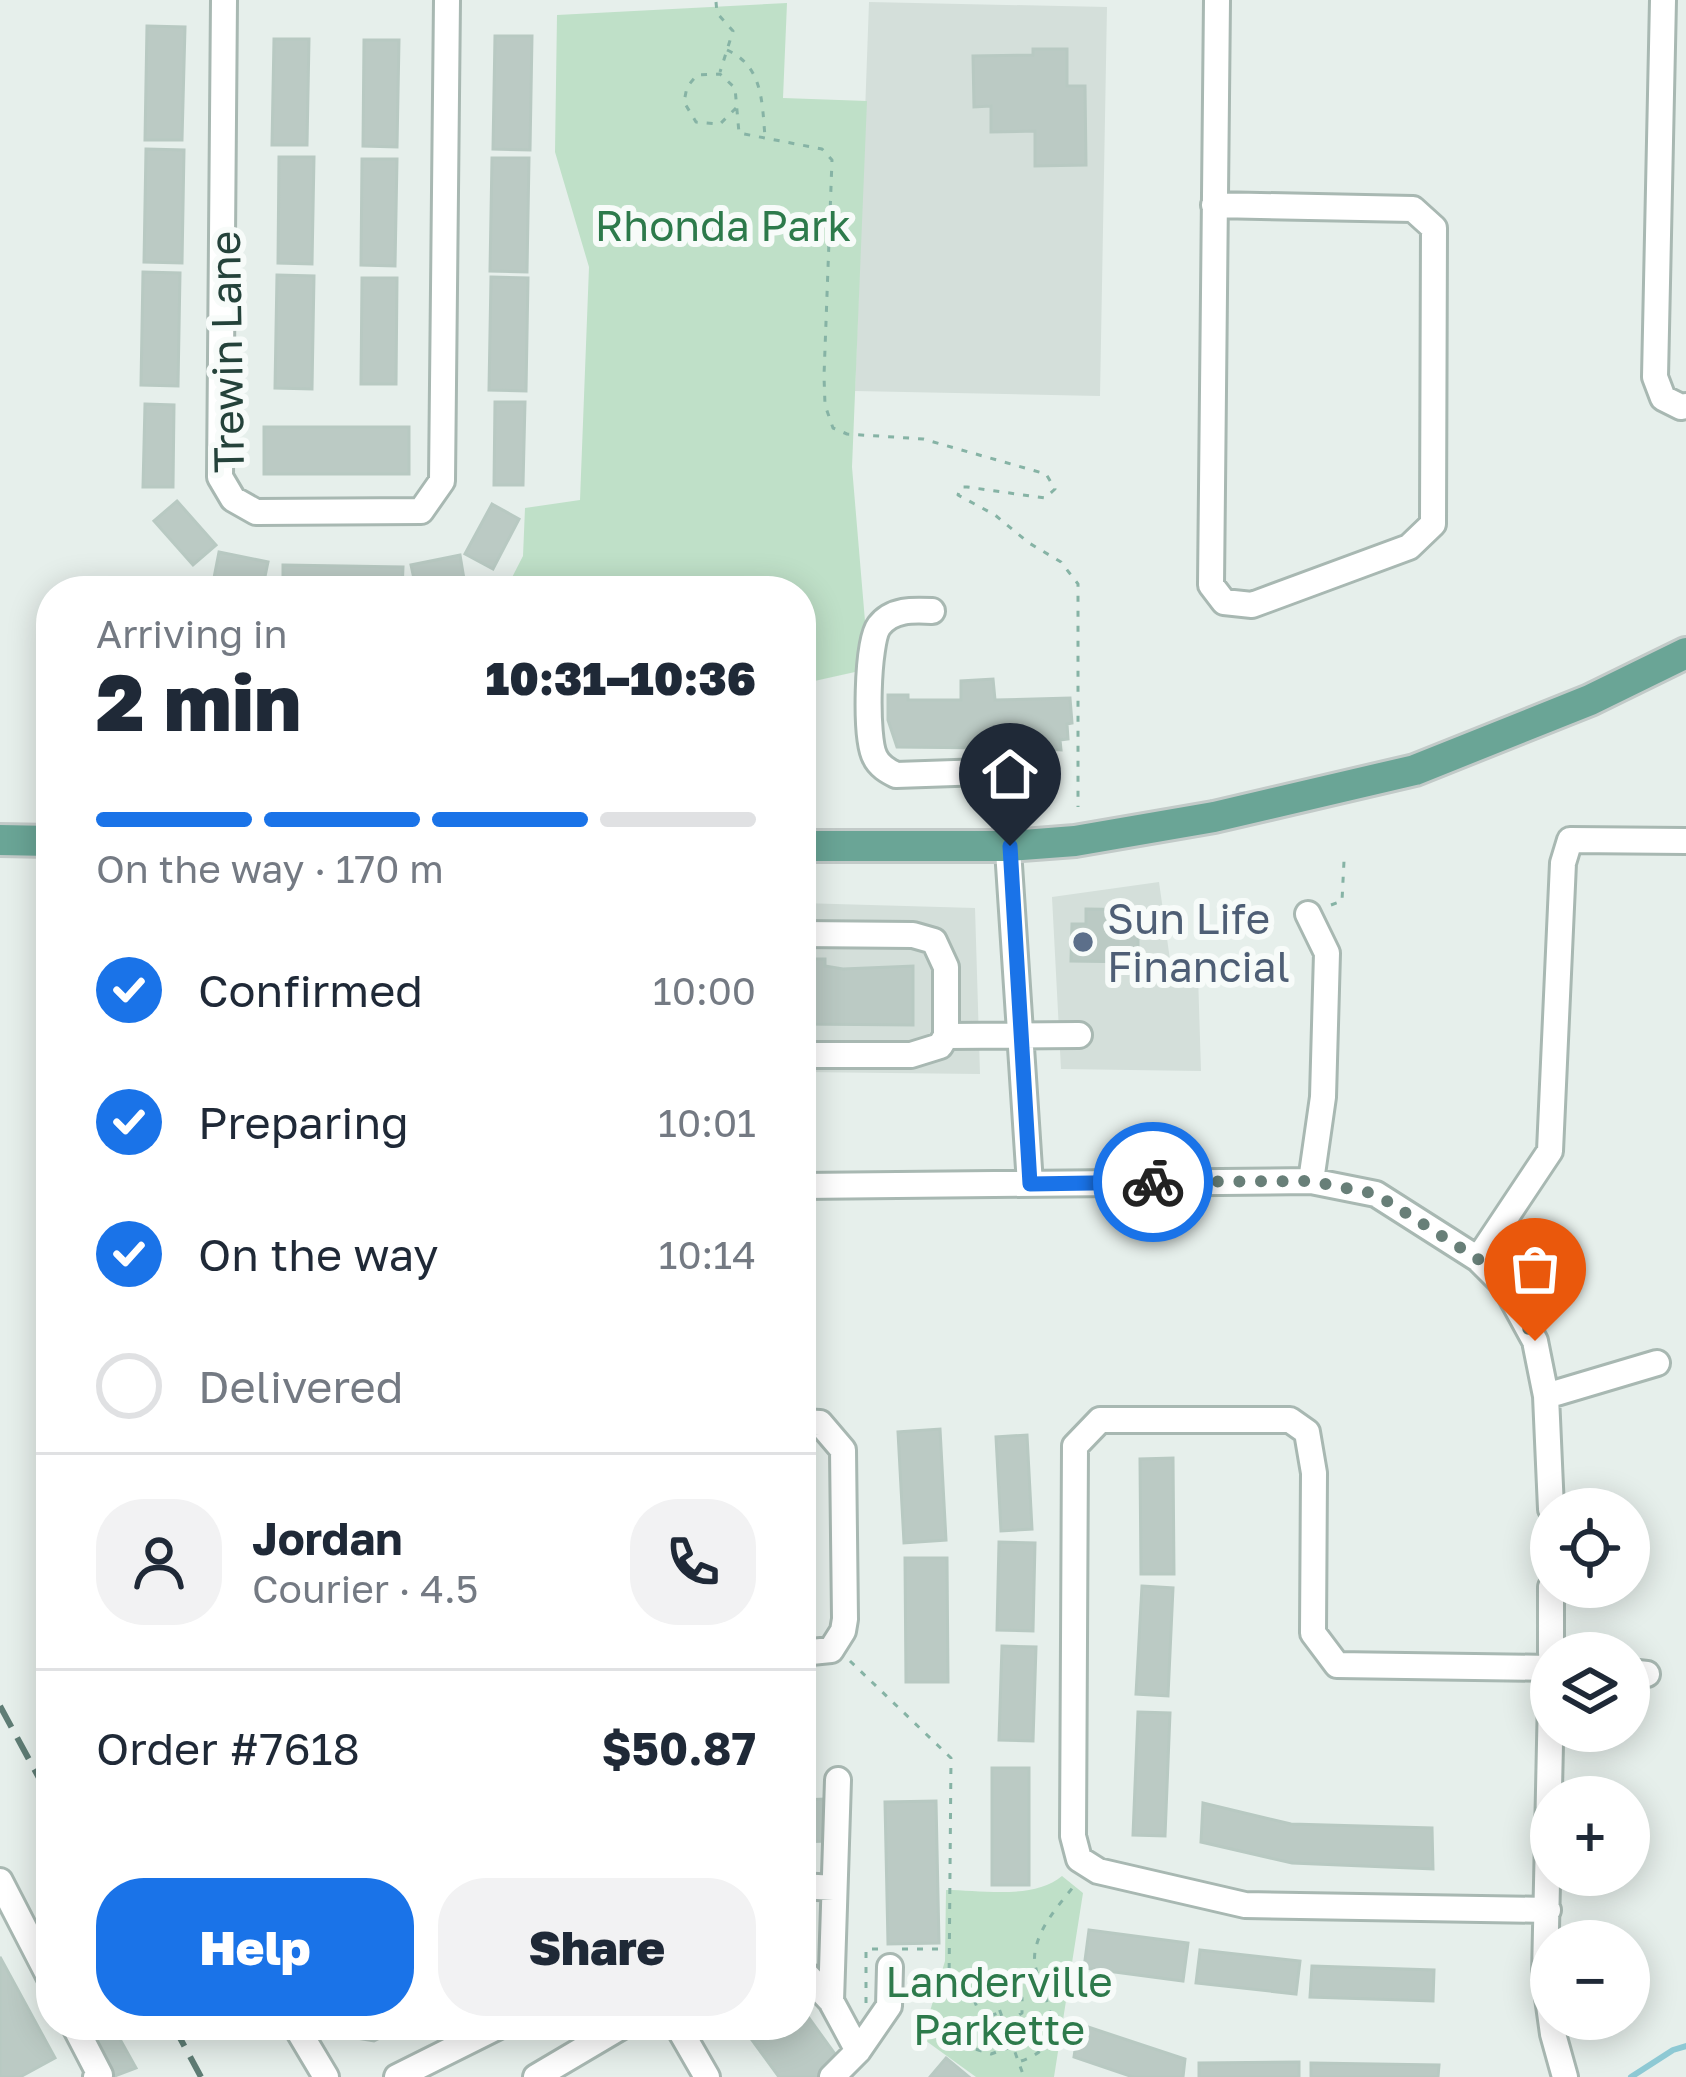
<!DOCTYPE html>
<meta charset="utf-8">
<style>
:root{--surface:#fff;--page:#f2f2f3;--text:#1f2937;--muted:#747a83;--line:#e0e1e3;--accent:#1a73e8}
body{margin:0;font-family:"Golos Text",sans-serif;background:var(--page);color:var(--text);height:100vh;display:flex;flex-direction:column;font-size:45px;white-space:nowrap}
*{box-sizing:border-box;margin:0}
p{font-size:39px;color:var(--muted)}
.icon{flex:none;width:66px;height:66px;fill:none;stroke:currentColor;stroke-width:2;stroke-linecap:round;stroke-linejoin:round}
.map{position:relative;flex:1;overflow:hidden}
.details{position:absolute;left:36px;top:576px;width:780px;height:1464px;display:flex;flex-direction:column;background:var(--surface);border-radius:48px;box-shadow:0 6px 30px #0003}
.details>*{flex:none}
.fabs{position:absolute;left:1530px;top:1488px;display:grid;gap:24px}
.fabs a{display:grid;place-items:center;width:120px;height:120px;border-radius:50%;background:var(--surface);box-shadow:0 6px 30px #0003;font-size:60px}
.pin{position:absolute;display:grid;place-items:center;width:102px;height:102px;color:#fff;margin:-123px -51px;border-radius:50% 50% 50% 0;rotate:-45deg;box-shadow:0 0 12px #0007}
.pin .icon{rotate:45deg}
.courier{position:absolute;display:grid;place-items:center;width:120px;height:120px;margin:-60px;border:9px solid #1a73e8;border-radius:50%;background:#fff;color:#222;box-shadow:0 3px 15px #0007}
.headline em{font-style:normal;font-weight:800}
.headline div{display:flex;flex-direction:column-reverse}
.headline{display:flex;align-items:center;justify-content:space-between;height:204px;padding:0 60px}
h1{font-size:78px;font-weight:800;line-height:90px}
.bar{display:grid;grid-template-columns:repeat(4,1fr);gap:18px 12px;align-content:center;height:144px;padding:0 60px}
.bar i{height:15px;border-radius:9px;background:var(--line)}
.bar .on{background:var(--accent)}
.bar p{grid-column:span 4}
.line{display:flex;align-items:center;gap:30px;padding:0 60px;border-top:3px solid var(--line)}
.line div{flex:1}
.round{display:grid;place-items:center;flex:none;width:126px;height:126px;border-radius:48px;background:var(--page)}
ol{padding:0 60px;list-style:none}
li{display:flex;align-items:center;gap:36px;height:132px}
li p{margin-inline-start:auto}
li .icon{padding:12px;border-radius:50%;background:var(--accent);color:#fff;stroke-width:4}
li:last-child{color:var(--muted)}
li i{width:66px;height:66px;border:6px solid var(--line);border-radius:50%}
.cta{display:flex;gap:24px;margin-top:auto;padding:24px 60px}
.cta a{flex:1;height:138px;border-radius:48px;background:var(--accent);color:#fff;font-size:48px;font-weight:800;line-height:138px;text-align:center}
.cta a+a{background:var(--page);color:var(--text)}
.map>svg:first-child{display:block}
.built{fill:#d4dfda}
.green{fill:#bfe0c8}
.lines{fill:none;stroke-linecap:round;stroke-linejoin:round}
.stream{stroke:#8ec9d4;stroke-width:6}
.building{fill:#bbcac4;stroke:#b8c9c2;stroke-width:3}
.minor-casing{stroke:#a8b8b2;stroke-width:30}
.major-casing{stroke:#c2cac8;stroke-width:36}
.path{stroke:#86b3a5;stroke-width:3;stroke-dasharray:6 9;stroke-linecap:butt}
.minor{stroke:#fff;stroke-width:24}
.major{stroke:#6aa596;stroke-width:30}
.rail{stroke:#5f7d75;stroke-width:6;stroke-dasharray:24 12;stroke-linecap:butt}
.done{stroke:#687f78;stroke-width:12;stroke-dasharray:0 21.6}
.route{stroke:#1a73e8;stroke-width:15}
.service-dot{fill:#5c6f8a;stroke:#f7fbf9;stroke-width:4.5}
.labels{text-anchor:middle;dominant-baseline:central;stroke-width:12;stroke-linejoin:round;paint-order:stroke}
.park-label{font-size:42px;fill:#2d7a4b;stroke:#f7fbf9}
.street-label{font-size:42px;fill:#24423a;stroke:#f7fbf9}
.service-label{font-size:42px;fill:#4e5e75;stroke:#f7fbf9;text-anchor:start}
</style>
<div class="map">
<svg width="1686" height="2077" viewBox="0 0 1686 2077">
<rect width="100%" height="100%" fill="#e6efeb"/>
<path class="built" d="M869 2 1107 7 1100 396 855 391Z
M1159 882 1172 974 1198 975 1201 1071 1061 1069 1052 897Z
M801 903 975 908 980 1074 801 1072Z"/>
<path class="green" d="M787 3 783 98 867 101 852 467 865 621 864 670 801 684V591H505L523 556 525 508 580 500 589 267 555 152 557 15Z
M1062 1876 1083 1893 1054 2077H976L922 2038 945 1961 946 1890C981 1890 1034 1900 1062 1876Z"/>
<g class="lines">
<path class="stream" d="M1631 2077 1673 2050 1686 2046"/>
</g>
<path class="building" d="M147 26 185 27 182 140H145Z
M495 36H532L530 150 493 149Z
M274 39H309L307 145H272Z
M364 40H399L397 147 363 146Z
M1033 49H1067V86H1085L1086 165 1035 166V131L991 132V106L974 107 973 56 1033 55Z
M146 149 184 150 182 263 144 262Z
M279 157H314L312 264 278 263Z
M492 158H529L527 272 490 271Z
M362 159H397L395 266 361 265Z
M143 272 180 273 178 386 141 385Z
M277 275 314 276 312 389 275 388Z
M491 277 528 278 526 391 489 390Z
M362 278H397L396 384H361Z
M495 402H525L523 485H494Z
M145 404 174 405 173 487H143Z
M264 427H409V474H264Z
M177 501 216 545 193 565 154 521Z
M492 504 519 519 493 569 465 554Z
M219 552 268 562 262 591 213 583Z
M460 555 464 579 416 588 411 565Z
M283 565 403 567 402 591 283 589Z
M993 679 995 700 1070 698 1072 723 1067 724 1068 739 1060 740 1061 750 1028 748 1029 755 990 756V748L897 747 888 720V695H908V700H961V681Z
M1086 909 1149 910V934H1138V962L1071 961 1072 924H1086Z
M801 959H825V966L843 969 913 966V1025L801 1024Z
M940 1429 946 1540 904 1543 898 1432Z
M1027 1435 1032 1529 1001 1531 996 1437Z
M1173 1458 1174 1574H1141L1140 1459Z
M999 1542 1035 1543 1033 1631 997 1630Z
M905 1558H947L948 1682H906Z
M1142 1586 1173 1588 1168 1696 1136 1694Z
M1002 1646 1036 1647 1033 1741 999 1740Z
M1138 1712 1170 1713 1165 1836 1133 1835Z
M992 1768H1029V1885H992Z
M825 1799 826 1841 801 1842V1800Z
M936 1801 939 1943 888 1944 885 1802Z
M1203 1803 1291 1824 1432 1828 1433 1869 1292 1863 1201 1842Z
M1089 1930 1188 1943 1183 1981 1084 1968Z
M1200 1950 1300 1961 1296 1994 1196 1983Z
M0 1957 55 2058 20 2077H0Z
M1312 1966 1434 1970 1433 2001 1310 1997Z
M801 2007 840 2061 819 2077H779L741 2025H801Z
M1079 2024 1185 2059 1183 2077H1133L1074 2057Z
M95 2025H112L136 2068 112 2077 86 2030Z
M332 2025H405L374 2041 338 2035Z
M946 2058 969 2077H930Z
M1299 2062V2077H1199V2063Z
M1311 2063 1439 2065 1438 2077H1311Z"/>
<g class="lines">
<g class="minor-casing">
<path id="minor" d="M224 0 220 477 233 499 256 512 421 511 442 481 447 0
M1663 0 1655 377 1663 398 1681 407 1686 406
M1214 205 1413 209 1434 228 1433 524 1409 547 1252 605 1224 602 1211 585 1217 0
M932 611C913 610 892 609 879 626 867 642 865 739 875 757 879 766 888 771 896 775L984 772 993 775 1004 789 1030 1184
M1308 914 1327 953 1323 1097 1311 1181
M801 934 913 935 934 941 946 967V1036L940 1046 911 1055H801
M946 1036 1079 1035
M801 1186 1311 1181 1376 1194 1478 1259 1505 1286 1535 1341 1546 1396 1551 1509
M1478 1259 1550 1151 1563 863 1570 840 1686 841
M1546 1396 1657 1363
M801 1422 820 1423 843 1450 845 1619 843 1631 831 1650 801 1653
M1551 1653V1587
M1629 1672 1647 1674
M1551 1697 1545 1976 1553 2034 1565 2077
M0 1881 51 1980
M801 1886 834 1888
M1548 1910 1245 1905 1098 1871 1079 1859 1073 1836 1075 1446 1100 1420H1290L1307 1432 1314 1473 1313 1633 1337 1665 1551 1668
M801 1969 831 2001 858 2051
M831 2001 838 1780
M74 2025 100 2075 96 2077
M295 2025 326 2077
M677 2025 707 2077
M397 2077 501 2025
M536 2077 624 2025
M832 2077 858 2051 889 2006 890 1967"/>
</g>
<g class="major-casing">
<path id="major" d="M0 840 51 841
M801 846H1010L1075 841 1214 817 1415 770 1590 700 1686 653"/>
</g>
<path class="path" d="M716 2 717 13 733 31 720 72
M727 50C763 66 762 102 765 137
M736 108 720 124 696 122 684 102 687 87 697 75 720 74 735 88 739 133 822 149 832 160 824 376 825 405 833 428 847 434 923 439 1046 474 1055 489 1045 498 967 487H961L958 495 995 515 1029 543 1061 562 1078 584V807
M1331 905 1342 901 1344 861
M850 1661 951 1758 949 1986 966 1997 993 1992 1024 2077
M902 1949H946
M1009 1987 1035 1970
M993 1992 1008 1988 1022 1998V2013L1007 2023
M974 2000 982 2019 998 2013
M866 2003V1949H880
M982 2019 965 2025 975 2049 991 2054 1011 2047
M1021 2061C1085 2039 1029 1986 1035 1952 1039 1927 1058 1906 1074 1886"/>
<use href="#minor" class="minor"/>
<use href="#major" class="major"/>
<path class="rail" d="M0 1706 51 1800
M173 2025 201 2077"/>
</g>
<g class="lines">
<path class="done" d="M1153 1182 1311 1181 1376 1194 1478 1259 1505 1286 1535 1341"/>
<path class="route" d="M1010 846 1030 1184 1153 1182"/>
</g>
<circle class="service-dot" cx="1083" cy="942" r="12"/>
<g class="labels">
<g class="park-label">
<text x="723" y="225">Rhonda Park</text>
<text x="999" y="1981">Landerville<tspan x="999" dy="48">Parkette</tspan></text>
</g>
<g class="street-label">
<text transform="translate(226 352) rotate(-91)">Trewin Lane</text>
</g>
<g class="service-label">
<text x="1107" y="918">Sun Life<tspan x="1107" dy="48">Financial</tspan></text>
</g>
</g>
</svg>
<div class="fabs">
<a><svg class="icon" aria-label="locate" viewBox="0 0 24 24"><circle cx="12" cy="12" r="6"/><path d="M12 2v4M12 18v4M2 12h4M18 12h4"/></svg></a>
<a><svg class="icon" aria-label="layers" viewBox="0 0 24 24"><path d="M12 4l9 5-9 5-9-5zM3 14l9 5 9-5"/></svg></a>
<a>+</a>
<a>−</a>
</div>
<div class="pin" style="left:1535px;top:1341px;background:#ea580c"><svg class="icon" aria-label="bag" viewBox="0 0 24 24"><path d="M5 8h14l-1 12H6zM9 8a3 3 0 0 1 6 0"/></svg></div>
<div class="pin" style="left:1010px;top:846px;background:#1f2937"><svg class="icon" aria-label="home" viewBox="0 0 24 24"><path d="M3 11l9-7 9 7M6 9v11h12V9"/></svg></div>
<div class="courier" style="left:1153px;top:1182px"><svg class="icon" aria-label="bike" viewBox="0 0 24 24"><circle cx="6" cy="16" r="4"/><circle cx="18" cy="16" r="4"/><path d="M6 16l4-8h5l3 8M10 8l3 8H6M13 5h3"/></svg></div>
<section class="details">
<div class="headline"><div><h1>2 min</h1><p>Arriving in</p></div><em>10:31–10:36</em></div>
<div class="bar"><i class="on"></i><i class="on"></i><i class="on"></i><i></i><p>On the way · 170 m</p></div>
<ol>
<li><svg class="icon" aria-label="check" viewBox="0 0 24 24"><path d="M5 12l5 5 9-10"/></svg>Confirmed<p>10:00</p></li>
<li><svg class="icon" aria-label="check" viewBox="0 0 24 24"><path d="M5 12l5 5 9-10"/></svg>Preparing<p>10:01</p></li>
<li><svg class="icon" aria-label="check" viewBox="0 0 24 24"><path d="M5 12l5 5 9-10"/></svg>On the way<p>10:14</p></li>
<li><i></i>Delivered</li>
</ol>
<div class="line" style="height:216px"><a class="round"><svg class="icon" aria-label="person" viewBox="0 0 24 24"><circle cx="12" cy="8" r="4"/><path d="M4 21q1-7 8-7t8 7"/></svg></a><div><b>Jordan</b><p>Courier · 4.5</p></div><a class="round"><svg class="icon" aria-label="phone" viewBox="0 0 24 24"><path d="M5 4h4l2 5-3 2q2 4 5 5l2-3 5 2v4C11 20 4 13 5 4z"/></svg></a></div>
<div class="line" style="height:156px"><div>Order #7618</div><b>$50.87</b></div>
<div class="cta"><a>Help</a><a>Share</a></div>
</section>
</div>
